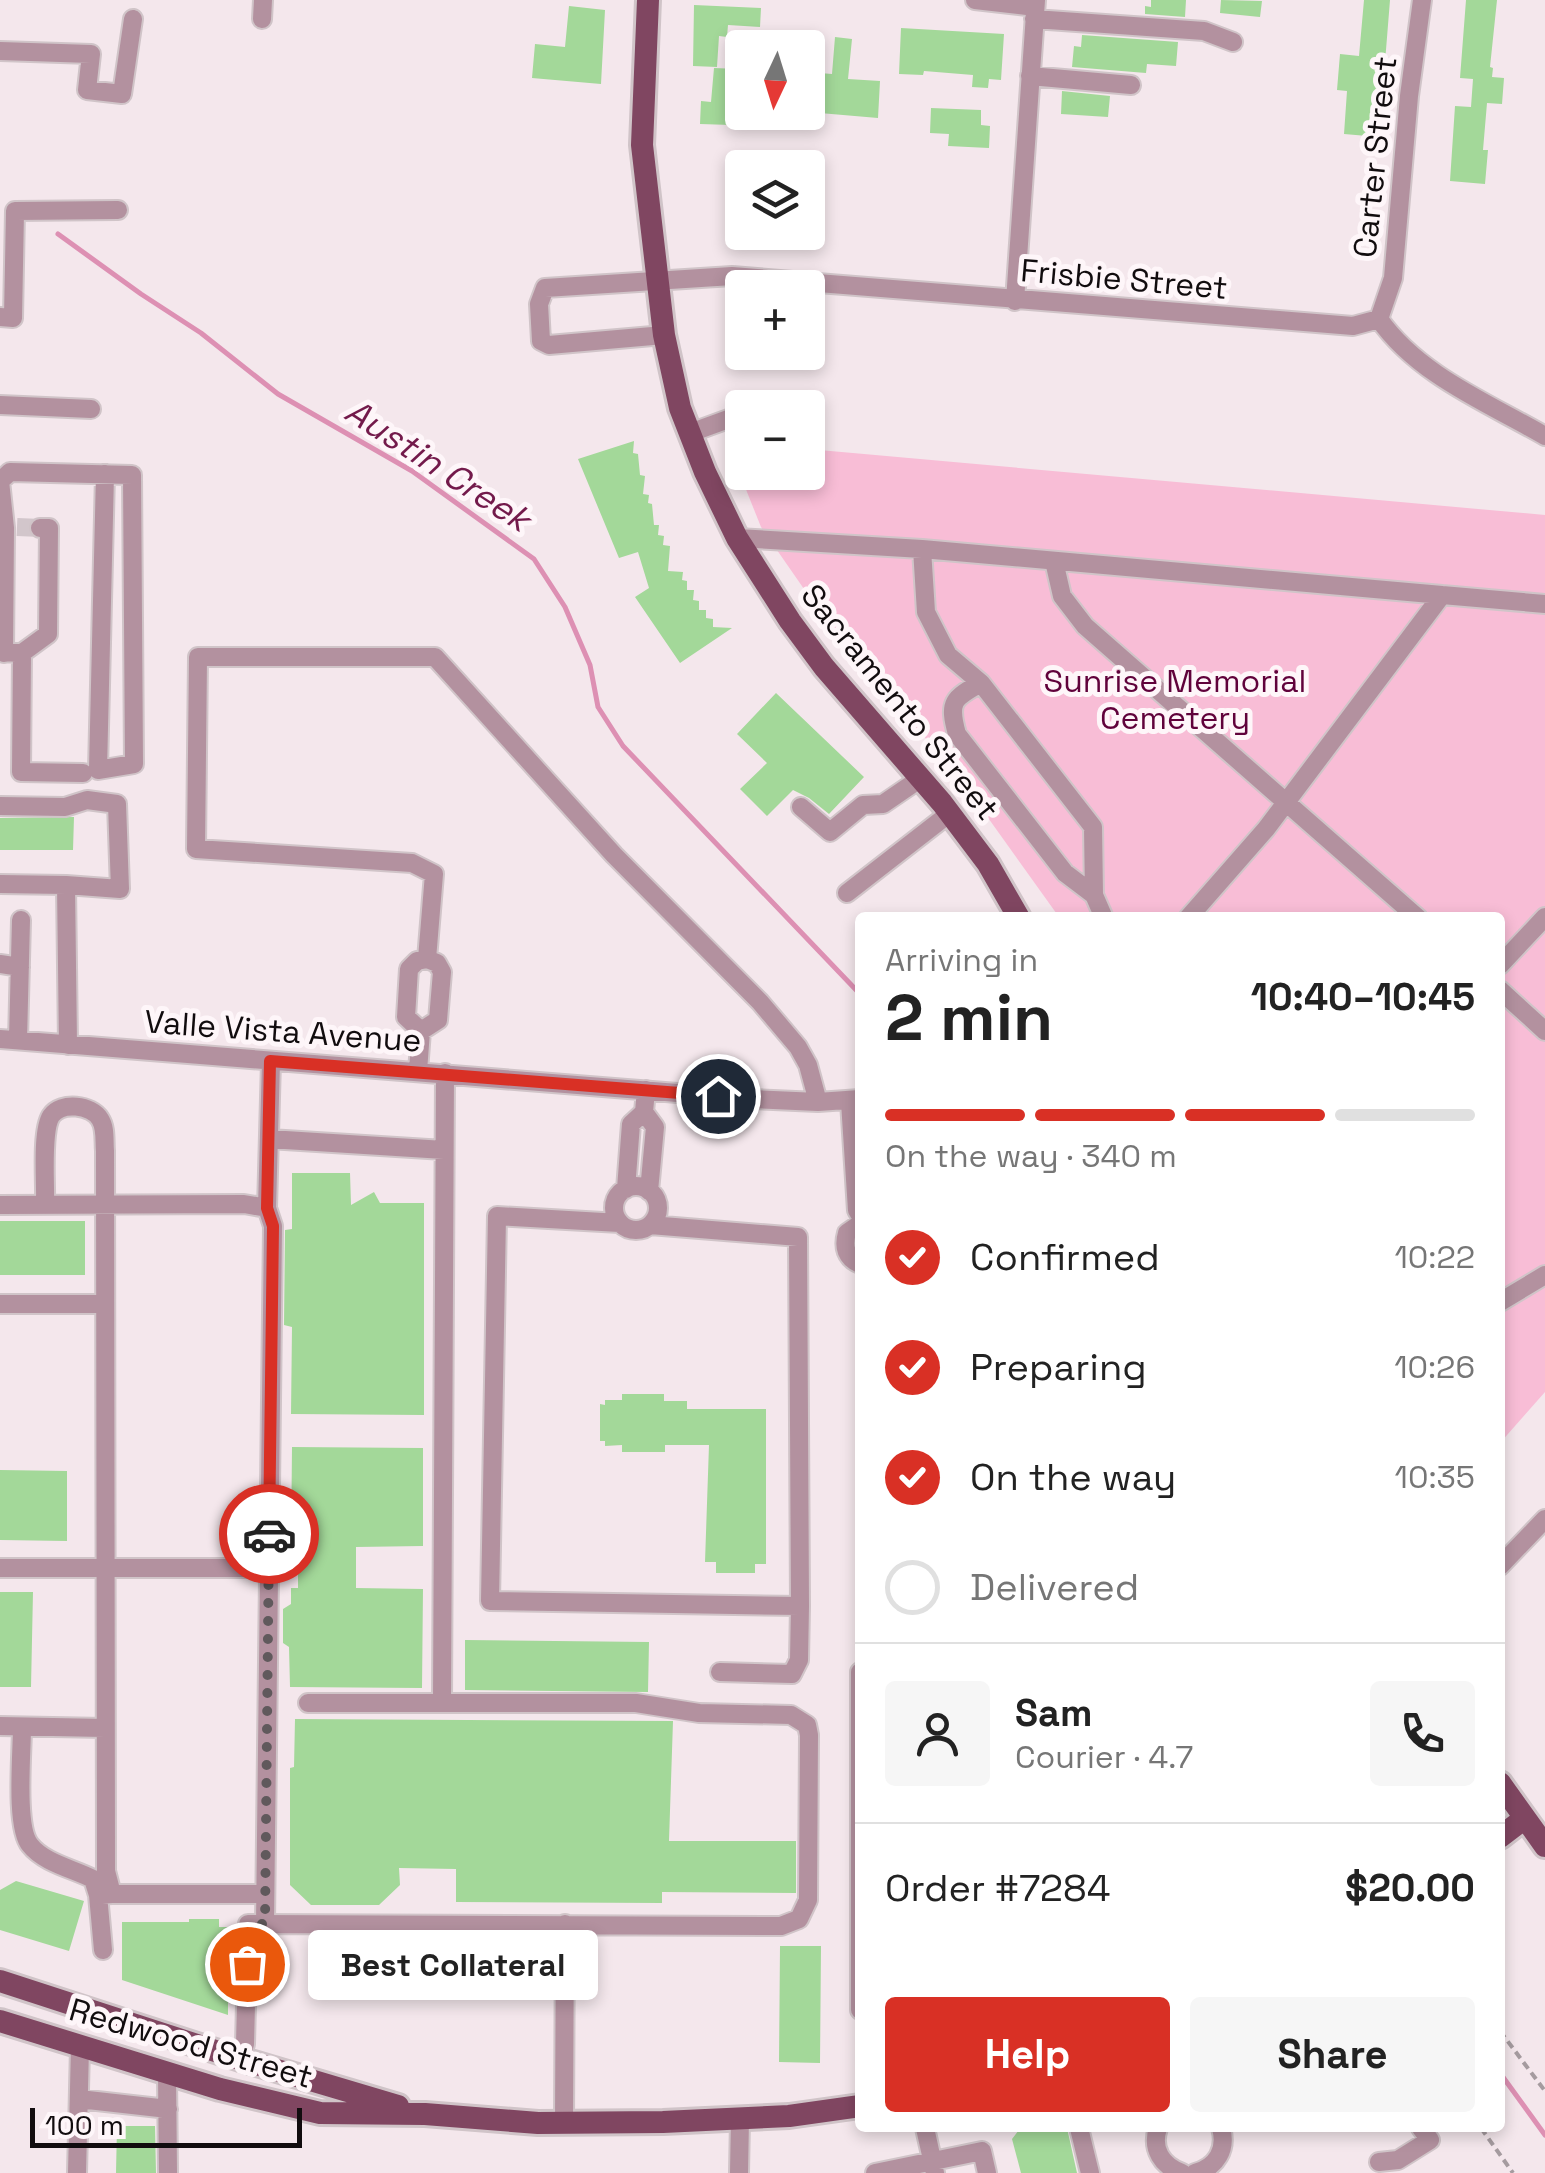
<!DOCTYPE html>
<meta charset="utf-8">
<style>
:root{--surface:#fff;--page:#f6f6f6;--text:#222;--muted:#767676;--line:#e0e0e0;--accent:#d93025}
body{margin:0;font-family:"Space Grotesk",sans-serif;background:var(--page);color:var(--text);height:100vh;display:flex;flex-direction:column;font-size:38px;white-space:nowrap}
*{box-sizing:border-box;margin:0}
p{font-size:32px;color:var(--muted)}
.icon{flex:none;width:55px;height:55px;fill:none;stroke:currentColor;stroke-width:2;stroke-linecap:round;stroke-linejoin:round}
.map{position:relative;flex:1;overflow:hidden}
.details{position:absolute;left:855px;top:912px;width:650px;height:1220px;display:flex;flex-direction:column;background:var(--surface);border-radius:10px;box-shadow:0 5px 15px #0003}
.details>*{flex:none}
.needle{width:65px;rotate:184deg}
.controls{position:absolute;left:725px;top:30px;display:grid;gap:20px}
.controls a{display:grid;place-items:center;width:100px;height:100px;border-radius:10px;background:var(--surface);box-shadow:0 5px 15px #0003;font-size:50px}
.scale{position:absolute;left:30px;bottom:25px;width:272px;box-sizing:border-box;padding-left:10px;border:5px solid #110c0e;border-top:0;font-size:28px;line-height:35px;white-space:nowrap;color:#110c0e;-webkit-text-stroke:8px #fef6f9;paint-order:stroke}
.pin{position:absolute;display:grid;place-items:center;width:85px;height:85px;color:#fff;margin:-42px;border:5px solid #fff;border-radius:50%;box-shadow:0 2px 10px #0007}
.courier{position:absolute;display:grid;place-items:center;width:100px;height:100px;margin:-50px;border:8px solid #d93025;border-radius:50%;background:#fff;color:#222;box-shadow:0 2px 12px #0007}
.bubble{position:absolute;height:70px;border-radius:10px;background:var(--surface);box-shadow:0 5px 15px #0003;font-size:32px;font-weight:700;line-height:70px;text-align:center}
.overview em{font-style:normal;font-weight:700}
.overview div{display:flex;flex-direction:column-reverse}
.overview{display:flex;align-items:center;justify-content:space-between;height:170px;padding:0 30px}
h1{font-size:65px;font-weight:700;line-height:75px}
.bar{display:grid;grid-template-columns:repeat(4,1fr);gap:15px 10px;align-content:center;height:120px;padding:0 30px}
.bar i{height:12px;border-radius:8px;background:var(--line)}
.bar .selected{background:var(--accent)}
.bar p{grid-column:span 4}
.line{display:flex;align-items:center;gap:25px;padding:0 30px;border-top:2px solid var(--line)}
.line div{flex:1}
.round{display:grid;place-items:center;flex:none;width:105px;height:105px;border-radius:10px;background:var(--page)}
ol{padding:0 30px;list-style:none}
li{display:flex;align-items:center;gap:30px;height:110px}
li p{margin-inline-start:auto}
li .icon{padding:10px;border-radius:50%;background:var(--accent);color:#fff;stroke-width:4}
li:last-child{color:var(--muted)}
li i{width:55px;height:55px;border:5px solid var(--line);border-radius:50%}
.primary-button{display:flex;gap:20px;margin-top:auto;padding:20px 30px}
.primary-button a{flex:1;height:115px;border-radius:10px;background:var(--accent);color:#fff;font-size:40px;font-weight:700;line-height:115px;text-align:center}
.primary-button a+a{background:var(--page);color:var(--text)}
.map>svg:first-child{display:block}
.green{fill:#f8bdd6}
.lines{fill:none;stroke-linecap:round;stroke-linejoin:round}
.stream{stroke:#dd90b3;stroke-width:5}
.building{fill:#a3d899}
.minor-tunnel{stroke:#d2c6cb;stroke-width:18;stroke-dasharray:18 9;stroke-linecap:butt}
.minor-casing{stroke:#d0c4c8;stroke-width:22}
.major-casing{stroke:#d0c4c8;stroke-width:28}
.path{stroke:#a59b9f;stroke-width:4;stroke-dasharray:8 5;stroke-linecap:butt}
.minor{stroke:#b3919f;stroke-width:18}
.major{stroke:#804661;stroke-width:22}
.done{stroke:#60595c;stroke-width:10;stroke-dasharray:0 18}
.route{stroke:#d93025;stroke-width:12}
.labels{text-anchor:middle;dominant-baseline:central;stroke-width:10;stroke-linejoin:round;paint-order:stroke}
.street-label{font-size:32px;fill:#110c0e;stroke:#fef6f9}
.park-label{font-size:32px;fill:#60023b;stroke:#fef6f9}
.water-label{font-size:35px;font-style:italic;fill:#731a4b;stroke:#fef6f9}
</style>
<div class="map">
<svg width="1545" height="2173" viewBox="0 0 1545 2173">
<rect width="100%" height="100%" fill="#f4e7ec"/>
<path class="green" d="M727 442 742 443V472H808V449L1545 515V1392L1500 1443V918L1059 917 961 780 829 625 761 527Z"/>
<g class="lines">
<path class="stream" d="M58 234 141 294 201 333 278 394 412 471 534 559 565 607 590 665 598 707 623 746 860 994
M1500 2073 1545 2135"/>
</g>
<path class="building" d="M1151 0H1186L1185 17 1145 14V6L1151 7Z
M1221 0 1262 1 1260 17 1220 13Z
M1364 0H1390L1379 137 1344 134 1347 91 1337 90 1340 54 1359 56Z
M1466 0H1497L1490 67 1493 68 1492 77 1504 78 1502 104 1487 103 1483 150H1488L1485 184 1450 181 1455 106 1471 107 1473 79 1460 78Z
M694 5 761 8 760 27 728 25 727 37 719 36 717 67 693 66Z
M569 6 605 10 601 84 532 78 535 44 565 47Z
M901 28 1004 34 1001 80 989 79 988 88 972 87 973 75 924 71 923 75 899 74Z
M1082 35 1178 42 1176 66 1147 64 1146 73 1072 67 1074 46 1081 47Z
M835 37 852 39 848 79 880 81 878 118 808 112V72L832 74Z
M714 68 739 69 740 112H732L731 125 700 124 701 101 711 102Z
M1062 91 1110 96 1108 117 1061 114Z
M931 108 981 110V125L990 126 989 148 948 146 949 134 930 133Z
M634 441 633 453 638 454 640 475 645 476 643 494 649 495 648 503 652 504 654 525H659L658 535 664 536 663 545 670 546 668 571 683 572 682 580 687 581V590H694L693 600 699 601V610H706V618L713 619V627L732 628 680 663 635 597 649 588 638 552 619 558 578 459Z
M776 693 864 777 829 814 809 798 793 790 767 816 740 789 767 763 737 734Z
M74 817 73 850H0V818Z
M292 1173H350L351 1205 374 1192 380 1203H424V1415L291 1414 292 1327 284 1325 285 1230 292 1229Z
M0 1221H85V1275H0Z
M622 1394H664V1401H687V1409H766V1564H755V1573H716V1562H705L709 1445H665V1452H622V1445L605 1446V1441H600V1404L605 1405V1400H622Z
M292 1447 423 1448V1546L356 1547V1588L423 1589 422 1688 290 1687 289 1647 283 1643V1609L291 1604V1588H298V1547H291Z
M0 1470 67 1471V1541L0 1540Z
M0 1592H33L31 1687H0Z
M465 1640 649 1642 648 1692 465 1690Z
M295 1719 673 1721 669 1841H796V1893L662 1892V1903L456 1902V1869L399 1868 400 1885 379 1905H311L290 1885V1768L294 1767Z
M16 1881 84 1901 69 1951 0 1930V1890Z
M189 1919H219V1927H228V2015L122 1980V1922H189Z
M780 1946H821L820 2063 779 2062Z
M117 2126H155L156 2173H116Z
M1031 2128H1067L1077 2173H1021L1012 2139 1019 2130Z"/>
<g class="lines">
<path class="minor-tunnel" d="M17 527 40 528"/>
<g class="minor-casing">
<path id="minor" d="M975 0 1035 7
M262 19 263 0
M1034 19 1204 31 1233 42
M0 51 91 54 87 90 122 94 133 19
M1030 76 1131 85
M1015 301 1036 0
M0 317 13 318 15 211 118 210
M1379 319 1393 278 1409 96 1422 0
M1379 319C1418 375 1488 403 1545 436
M664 335 549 345 541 341 539 304 545 288 732 276 1353 326 1379 319
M0 405 91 409
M690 433 742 414
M737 538 922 549 1442 595
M922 549 926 612 948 655 981 683 1093 827 1094 895 1104 918
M1054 561 1062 596 1085 626 1418 918
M0 652 22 653 21 772 83 773
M4 653 5 528 0 481 10 472 132 475 134 764 98 770 105 474
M22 653 48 634 49 528H40
M981 683C953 698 948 702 957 734L1065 873 1094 895
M0 806 65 807 87 800 117 804 120 889 66 885
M801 807 830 832 863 805 883 804 921 778
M0 884 66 885 68 1045
M847 893 950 813
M1188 918 1266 829 1442 595 1545 604
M427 959 434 874 412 863 196 849 198 657H435L614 855 760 1002 798 1047 808 1065 818 1102
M0 964 20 967
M1500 965 1545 917
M1500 990 1545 1031
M421 1031 438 1020 442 972 437 963 427 959
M0 1039 753 1099 818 1102 860 1099
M18 1040 21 920
M418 1071 421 1031 406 1017 409 969 417 961 427 959
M646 1090 644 1112 655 1127 649 1191
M850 1102 857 1210 860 1215
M269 1139 444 1150
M614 1208a22 22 0 1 1 44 0a22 22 0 1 1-44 0Z
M626 1189 631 1124 644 1112
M0 1205 244 1204 267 1208 273 1226 265 1924
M45 1205C46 1185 41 1132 51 1116 61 1101 92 1105 100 1119 106 1128 104 1141 105 1151L106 1871 112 1894H265
M267 1208 271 1061
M620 1223 497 1216 490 1601 800 1606 799 1660 792 1674 720 1672
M860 1224 847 1233C843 1247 846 1258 860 1264
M650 1225 798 1237 800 1606
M1500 1302 1545 1275
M0 1304H105
M1500 1566 1545 1519
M0 1568H269
M860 1672V2010
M442 1703 445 1073
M0 1726 105 1728
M22 1727C22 1753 15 1827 30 1845 44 1863 74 1869 93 1879L98 1895 112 1894
M98 1895 103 1950
M240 2059 245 2044 248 1924 781 1926 799 1919 808 1900 809 1735 807 1725 791 1715 699 1713 636 1703H308
M167 2074 168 2173
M79 2099 168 2109
M564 2123 565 1924
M925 2128 935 2173
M1079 2128 1090 2173
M1158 2128C1151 2149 1162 2166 1182 2173
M1379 2162 1398 2160 1430 2140 1421 2128
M77 2173 80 2047
M739 2173 740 2119
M875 2173 982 2151 987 2173
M1195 2173C1217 2167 1227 2149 1221 2128"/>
</g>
<g class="major-casing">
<path id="major" d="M648 0 642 145 664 335 680 408 705 472 737 538 790 621 824 667 942 803 988 864 1019 918
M1500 1783 1545 1846
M1500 1837 1525 1818
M0 1981 240 2059 398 2106
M0 2021 220 2089 320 2113 425 2114 538 2123 663 2122 789 2116 860 2106"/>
</g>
<path class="path" d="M1500 2031 1545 2091
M1481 2128 1513 2173"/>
<use href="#minor" class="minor"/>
<use href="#major" class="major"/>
</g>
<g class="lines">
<path class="done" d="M247 1964 248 1924H265L269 1534"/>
<path class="route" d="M269 1534 273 1226 267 1208 270 1061 718 1096"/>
</g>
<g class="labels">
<g class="street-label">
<text transform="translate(1375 157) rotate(-84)">Carter Street</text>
<text transform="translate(1124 279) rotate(5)">Frisbie Street</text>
<text transform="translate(900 702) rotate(51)">Sacramento Street</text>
<text transform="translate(283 1031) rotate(4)">Valle Vista Avenue</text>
<text transform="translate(191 2043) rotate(16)">Redwood Street</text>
</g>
<g class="park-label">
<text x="1175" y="681">Sunrise Memorial<tspan x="1175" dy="37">Cemetery</tspan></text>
</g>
<g class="water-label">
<text transform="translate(438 465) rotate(33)">Austin Creek</text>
</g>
</g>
</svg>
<div class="controls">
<a><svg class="needle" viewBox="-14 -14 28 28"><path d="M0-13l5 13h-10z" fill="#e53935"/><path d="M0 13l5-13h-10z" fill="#767676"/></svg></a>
<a><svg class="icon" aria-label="layers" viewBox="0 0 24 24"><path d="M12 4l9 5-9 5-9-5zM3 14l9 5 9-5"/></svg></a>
<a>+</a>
<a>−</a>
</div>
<div class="scale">100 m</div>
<div class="pin" style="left:247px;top:1964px;background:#ea580c"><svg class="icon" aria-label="bag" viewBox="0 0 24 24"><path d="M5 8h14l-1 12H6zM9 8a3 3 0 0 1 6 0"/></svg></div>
<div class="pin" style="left:718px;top:1096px;background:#1f2937"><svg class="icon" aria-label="home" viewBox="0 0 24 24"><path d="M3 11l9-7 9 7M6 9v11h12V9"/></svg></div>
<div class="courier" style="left:269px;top:1534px"><svg class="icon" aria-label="car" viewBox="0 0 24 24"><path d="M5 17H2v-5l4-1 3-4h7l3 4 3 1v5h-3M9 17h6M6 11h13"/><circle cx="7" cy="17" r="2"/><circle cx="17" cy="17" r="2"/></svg></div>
<div class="bubble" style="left:308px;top:1930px;width:290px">Best Collateral</div>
<section class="details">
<div class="overview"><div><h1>2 min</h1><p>Arriving in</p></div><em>10:40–10:45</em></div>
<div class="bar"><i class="selected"></i><i class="selected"></i><i class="selected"></i><i></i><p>On the way · 340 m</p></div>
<ol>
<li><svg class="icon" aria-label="check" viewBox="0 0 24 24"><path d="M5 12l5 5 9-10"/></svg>Confirmed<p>10:22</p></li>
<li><svg class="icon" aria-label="check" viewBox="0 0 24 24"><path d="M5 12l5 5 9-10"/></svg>Preparing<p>10:26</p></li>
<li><svg class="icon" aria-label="check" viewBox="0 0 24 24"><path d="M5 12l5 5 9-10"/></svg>On the way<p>10:35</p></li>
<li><i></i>Delivered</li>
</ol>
<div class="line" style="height:180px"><a class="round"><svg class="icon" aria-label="person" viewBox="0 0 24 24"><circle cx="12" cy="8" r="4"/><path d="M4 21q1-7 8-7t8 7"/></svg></a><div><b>Sam</b><p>Courier · 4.7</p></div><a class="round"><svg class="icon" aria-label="phone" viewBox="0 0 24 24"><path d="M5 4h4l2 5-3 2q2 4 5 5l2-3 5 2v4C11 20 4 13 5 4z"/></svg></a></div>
<div class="line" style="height:130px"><div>Order #7284</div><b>$20.00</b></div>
<div class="primary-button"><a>Help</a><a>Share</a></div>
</section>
</div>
